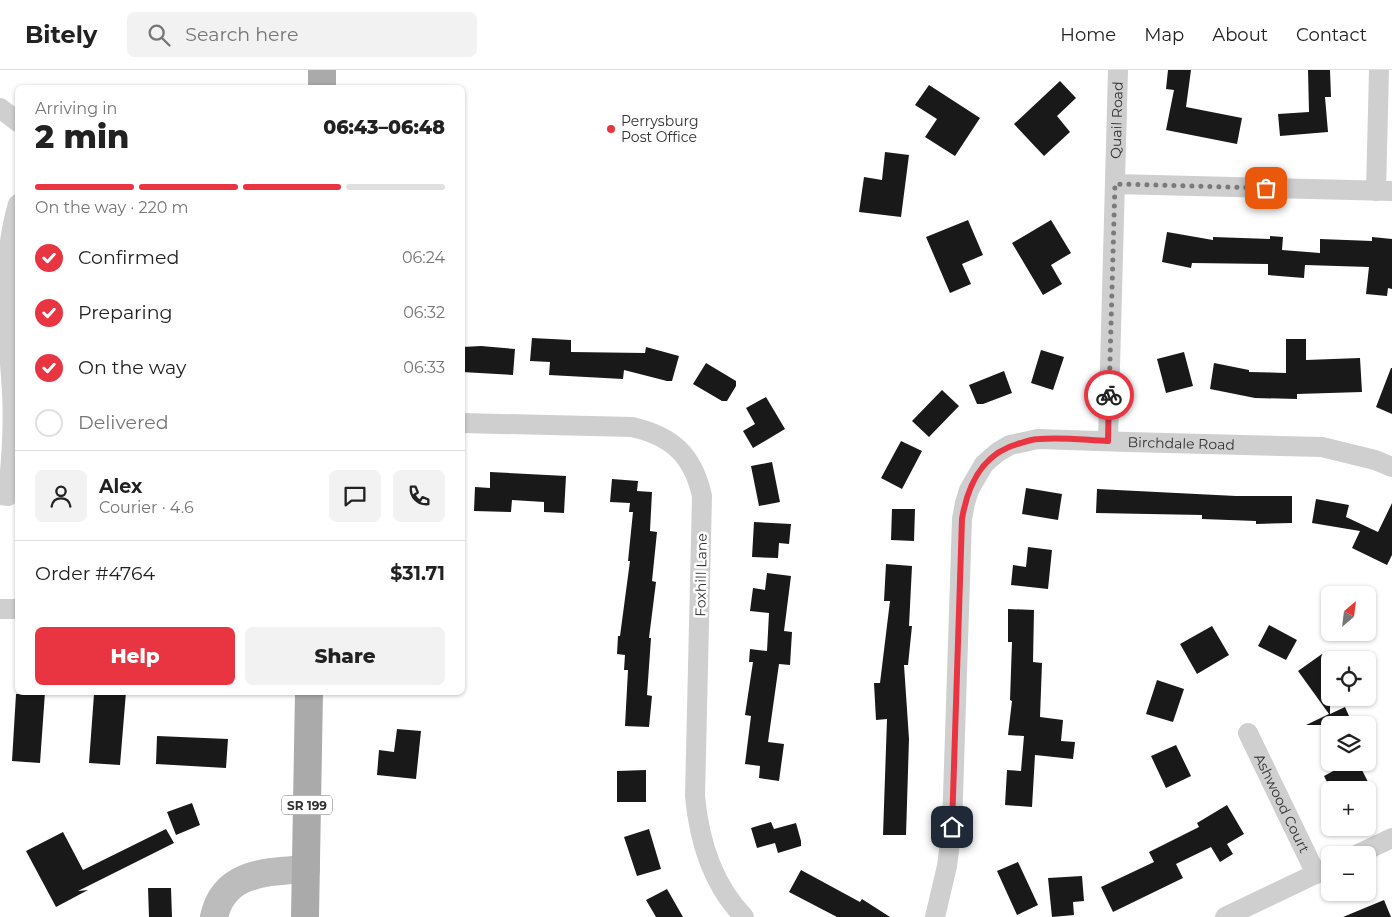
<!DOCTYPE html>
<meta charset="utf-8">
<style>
:root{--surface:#fff;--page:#f2f2f2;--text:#222;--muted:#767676;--line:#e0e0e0;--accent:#e83541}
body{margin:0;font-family:Montserrat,sans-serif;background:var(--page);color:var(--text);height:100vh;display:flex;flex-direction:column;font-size:19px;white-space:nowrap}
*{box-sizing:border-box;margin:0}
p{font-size:16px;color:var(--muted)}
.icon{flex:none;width:28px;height:28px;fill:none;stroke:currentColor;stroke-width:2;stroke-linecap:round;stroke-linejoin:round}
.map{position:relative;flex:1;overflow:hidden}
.drawer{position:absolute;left:15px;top:15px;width:450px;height:610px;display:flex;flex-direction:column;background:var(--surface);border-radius:8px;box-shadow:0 1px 4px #0004}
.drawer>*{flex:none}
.needle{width:32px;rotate:28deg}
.buttons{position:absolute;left:1321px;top:516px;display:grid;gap:10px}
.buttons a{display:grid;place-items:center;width:55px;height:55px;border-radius:8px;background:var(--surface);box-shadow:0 1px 4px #0004;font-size:25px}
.pin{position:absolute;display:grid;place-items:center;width:42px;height:42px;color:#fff;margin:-21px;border-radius:10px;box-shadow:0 2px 8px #0006}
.courier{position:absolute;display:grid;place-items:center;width:50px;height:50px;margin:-25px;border:4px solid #e83541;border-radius:50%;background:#fff;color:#222;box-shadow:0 1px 6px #0007}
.head em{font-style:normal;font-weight:800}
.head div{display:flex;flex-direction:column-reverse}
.head{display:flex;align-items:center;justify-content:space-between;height:85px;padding:0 20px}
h1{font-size:32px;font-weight:800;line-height:38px}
.bar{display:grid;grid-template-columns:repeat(4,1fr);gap:8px 5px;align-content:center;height:60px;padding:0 20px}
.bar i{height:6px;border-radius:4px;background:var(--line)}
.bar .on{background:var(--accent)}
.bar p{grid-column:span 4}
.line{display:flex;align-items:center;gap:12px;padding:0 20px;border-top:1px solid var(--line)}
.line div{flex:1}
.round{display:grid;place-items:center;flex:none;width:52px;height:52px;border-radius:8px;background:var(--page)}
ol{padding:0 20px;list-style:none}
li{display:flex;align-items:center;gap:15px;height:55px}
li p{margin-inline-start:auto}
li .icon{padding:5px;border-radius:50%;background:var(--accent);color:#fff;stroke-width:4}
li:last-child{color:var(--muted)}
li i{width:28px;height:28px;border:2px solid var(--line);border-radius:50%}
.primary-button{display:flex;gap:10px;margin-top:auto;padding:10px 20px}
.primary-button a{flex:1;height:58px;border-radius:8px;background:var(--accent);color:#fff;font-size:20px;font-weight:800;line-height:58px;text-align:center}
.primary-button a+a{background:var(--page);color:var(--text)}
header{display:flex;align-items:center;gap:30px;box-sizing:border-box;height:70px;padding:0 25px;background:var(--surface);border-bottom:1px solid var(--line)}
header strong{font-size:24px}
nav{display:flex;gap:28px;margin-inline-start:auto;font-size:18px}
.search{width:350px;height:45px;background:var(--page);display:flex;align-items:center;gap:12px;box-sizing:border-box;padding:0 18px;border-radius:8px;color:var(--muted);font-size:19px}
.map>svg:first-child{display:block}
.building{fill:#191919}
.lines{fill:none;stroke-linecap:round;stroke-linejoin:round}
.street{stroke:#cfcfcf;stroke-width:20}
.secondary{stroke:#bcbcbc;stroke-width:28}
.primary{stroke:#aaa;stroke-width:28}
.done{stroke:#7a7a7a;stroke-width:5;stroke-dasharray:0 9}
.route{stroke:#e83541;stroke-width:6}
.poi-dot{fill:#e83541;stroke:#fff;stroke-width:2}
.labels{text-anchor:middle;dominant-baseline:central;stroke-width:5;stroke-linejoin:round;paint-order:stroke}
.shield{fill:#fff;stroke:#707070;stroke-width:1}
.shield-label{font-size:12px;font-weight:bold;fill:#323232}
.street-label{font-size:14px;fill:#323232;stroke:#fff}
.poi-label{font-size:14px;fill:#323232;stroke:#fff;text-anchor:start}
</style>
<header>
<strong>Bitely</strong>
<div class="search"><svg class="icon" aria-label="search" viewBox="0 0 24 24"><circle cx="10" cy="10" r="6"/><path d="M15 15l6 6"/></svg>Search here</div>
<nav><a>Home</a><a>Map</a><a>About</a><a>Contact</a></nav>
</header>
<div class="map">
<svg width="1392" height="847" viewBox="0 0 1392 847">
<rect width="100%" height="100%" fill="#fff"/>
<path class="building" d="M1168 0H1191L1186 37 1242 48 1237 74 1166 60 1174 20 1166 19Z
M1308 0H1330L1331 27H1325L1328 62 1280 66 1278 44 1309 42Z
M1060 11 1076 28 1057 46 1070 62 1044 86 1014 54Z
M929 15 980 48 955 86 925 67 937 49 915 35Z
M885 82 909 85 901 147 859 142 864 107 882 110Z
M968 150 983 185 962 194 971 214 950 223 926 167Z
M1051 150 1071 183 1051 195 1062 214 1043 225 1012 173Z
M1167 162 1213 170V167L1270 169V166L1283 167 1282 180 1320 183V169L1372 171V167L1392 169V219L1388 218 1387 226 1366 224 1369 197 1305 195 1304 208 1268 205V194L1192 193 1191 198 1162 192Z
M532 268 571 270V282L645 283 646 277 679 286 672 311H667L624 300 623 309 549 305 550 292 530 291Z
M1286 269H1306V290L1360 288 1362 322 1297 324V329L1255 328 1210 319 1214 293 1249 300V302L1286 303Z
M481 276 515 279 513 305 462 302V277Z
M1041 280 1064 287 1053 320 1031 313Z
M1184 282 1193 316 1166 323 1157 289Z
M706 293 736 311V316L727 331H722L693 314Z
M1391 298H1392V344L1376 337Z
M1004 301 1012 323 983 334H977L969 315Z
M942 320 959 336 929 367 912 351Z
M766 327 785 359 753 378 743 361 755 354 746 338Z
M901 371 922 381 902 419 881 408Z
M772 392 780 432 759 436 751 396Z
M490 402 566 406 564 443 544 442V432L512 430 511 442 474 441 475 417 490 418Z
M612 409 638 411 637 421 652 422 650 461 657 462 652 511 656 512 649 568H651L647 625 652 626 649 657 625 656 628 600H624L625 585 617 584 618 566H620L630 491H628L633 442H629L630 433 610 432Z
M1026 418 1062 424 1058 450 1022 444Z
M1097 419 1236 426H1292V453L1256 454V451L1202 449V445L1096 443Z
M1316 429 1349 435 1346 447 1378 462 1392 433V485L1387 495 1352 478 1360 461 1312 453Z
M892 439H915L914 471 891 470Z
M754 452 791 454 789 474 779 473 778 488 752 487Z
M1028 477 1052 480 1048 519 1011 515 1013 495 1026 497Z
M886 494 912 496 909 556H912L908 595H904L909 669 906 765H883L887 649 876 650 874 613H880L890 531H884Z
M767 503 791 506 784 561 792 562 790 595 779 594 768 672 784 674 779 711 759 708 760 696 745 694 751 646 745 645 753 592H749L750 579 767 581 769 543 750 541 753 518 765 520Z
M1008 539 1034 540 1033 592 1042 593 1040 647 1063 650 1061 671 1075 672 1073 689 1035 685 1032 737 1005 735 1007 700 1021 701 1024 666 1008 665 1012 631 1010 630 1012 572H1008Z
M1269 555 1297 570 1286 590 1258 576Z
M1212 556 1229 585 1197 604 1180 574Z
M1322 584 1330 596V644L1345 637 1353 655H1306L1329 644 1298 601Z
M1157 610 1184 619 1173 652 1146 644Z
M22 622H45L40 693 12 691 16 624H21Z
M98 622H126L120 695 89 693 94 624H98Z
M397 659 421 661 416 709 377 705 379 680 394 682Z
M157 666 228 669 226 698 156 694Z
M1176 675 1191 706 1166 718 1151 686Z
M1350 692H1358L1369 714 1357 720H1331L1324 706Z
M646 700V732H617V701Z
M192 733 200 755 176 765 167 742Z
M1227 735 1244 764 1227 774 1233 784 1220 792 1211 777 1176 794 1183 808 1113 842 1101 817 1154 792 1149 782 1199 757 1197 753Z
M771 752 774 759 796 753 801 771V776L778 783 775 773 757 778 751 758Z
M166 759 174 773 78 821 88 820 56 837 26 781 63 762 83 800Z
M649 759 661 799 637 806 624 767Z
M1018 792 1038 835 1017 845 997 801Z
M801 800 860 832 862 829 890 847H837L789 822Z
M1082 806 1084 831 1073 832 1074 845 1052 847 1048 808Z
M148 818H171L172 847H149Z
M667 819 683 847H656L646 830Z
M1384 830 1391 847H1343Z"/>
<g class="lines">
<g class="street">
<path d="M0 38 18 52"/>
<path d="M1115 114 1392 121"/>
<path d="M1376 121 1379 0"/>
<path d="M462 353 632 357C672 366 693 385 702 426L695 726C699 770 712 814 744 847"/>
<path id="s1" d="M1108 371 1118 0"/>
<path d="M0 425 8 426C11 392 14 357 12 322 8 259 0 194 18 134"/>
<path d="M0 539H18"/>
<path id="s2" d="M1248 663 1316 804"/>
<path d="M1356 785 1392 768"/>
<path id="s3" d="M935 847 947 796 952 757 962 449 965 433 969 420 984 394 998 382 1010 375 1038 369 1128 372 1322 377 1375 390 1392 397"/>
<path d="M1225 847 1330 797"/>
</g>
<path class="secondary" d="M214 847C224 801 268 802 306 799"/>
<path class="primary" d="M322 18V0
M305 847 309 622"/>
</g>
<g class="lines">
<path class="done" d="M1109 325 1115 114 1266 118"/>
<path class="route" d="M952 757 962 449C968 413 983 382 1021 373 1027 371 1033 369 1039 369 1062 367 1085 370 1108 371L1109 325"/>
</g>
<circle class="poi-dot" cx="611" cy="59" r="5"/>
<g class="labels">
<rect class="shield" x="282" y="725.5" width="50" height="19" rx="4"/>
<g class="shield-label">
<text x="307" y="735">SR 199</text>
</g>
<g class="street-label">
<text stroke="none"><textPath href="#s1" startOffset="321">Quail Road</textPath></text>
<text stroke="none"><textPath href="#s3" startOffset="664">Birchdale Road</textPath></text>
<text transform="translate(701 505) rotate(-89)">Foxhill Lane</text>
<text stroke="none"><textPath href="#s2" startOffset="78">Ashwood Court</textPath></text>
</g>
<g class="poi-label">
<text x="621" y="51">Perrysburg<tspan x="621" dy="16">Post Office</tspan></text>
</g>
</g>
</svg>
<div class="buttons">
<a><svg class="needle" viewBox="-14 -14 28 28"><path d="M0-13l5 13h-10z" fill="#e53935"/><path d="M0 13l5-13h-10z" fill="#767676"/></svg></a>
<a><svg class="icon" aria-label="locate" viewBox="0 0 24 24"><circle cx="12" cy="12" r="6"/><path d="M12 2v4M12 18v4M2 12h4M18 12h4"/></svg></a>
<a><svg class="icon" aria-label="layers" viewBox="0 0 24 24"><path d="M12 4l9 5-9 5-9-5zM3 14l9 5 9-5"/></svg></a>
<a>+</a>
<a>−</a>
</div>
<div class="pin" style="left:1266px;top:118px;background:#ea580c"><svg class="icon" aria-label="bag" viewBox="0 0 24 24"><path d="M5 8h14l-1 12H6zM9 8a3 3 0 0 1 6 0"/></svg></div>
<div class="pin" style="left:952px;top:757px;background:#1f2937"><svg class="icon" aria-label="home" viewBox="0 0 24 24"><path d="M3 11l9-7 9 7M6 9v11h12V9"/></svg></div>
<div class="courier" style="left:1109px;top:325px"><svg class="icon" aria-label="bike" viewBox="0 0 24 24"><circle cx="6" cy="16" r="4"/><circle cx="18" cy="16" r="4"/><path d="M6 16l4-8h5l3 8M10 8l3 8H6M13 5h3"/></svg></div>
<section class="drawer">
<div class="head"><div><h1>2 min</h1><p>Arriving in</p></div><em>06:43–06:48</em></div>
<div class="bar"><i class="on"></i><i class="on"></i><i class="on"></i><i></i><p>On the way · 220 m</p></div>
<ol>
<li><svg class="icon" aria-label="check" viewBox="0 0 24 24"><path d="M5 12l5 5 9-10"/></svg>Confirmed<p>06:24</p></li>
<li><svg class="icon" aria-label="check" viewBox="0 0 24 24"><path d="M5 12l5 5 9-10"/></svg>Preparing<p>06:32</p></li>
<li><svg class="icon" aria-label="check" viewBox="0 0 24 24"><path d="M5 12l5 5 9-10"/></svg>On the way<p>06:33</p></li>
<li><i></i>Delivered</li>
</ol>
<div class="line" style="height:90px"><a class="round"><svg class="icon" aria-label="person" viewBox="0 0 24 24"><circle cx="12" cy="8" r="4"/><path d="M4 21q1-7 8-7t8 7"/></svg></a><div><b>Alex</b><p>Courier · 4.6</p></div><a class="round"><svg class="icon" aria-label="chat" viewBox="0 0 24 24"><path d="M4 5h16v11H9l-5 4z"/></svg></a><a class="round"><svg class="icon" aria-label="phone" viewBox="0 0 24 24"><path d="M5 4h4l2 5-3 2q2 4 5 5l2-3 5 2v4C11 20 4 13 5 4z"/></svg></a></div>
<div class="line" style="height:65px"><div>Order #4764</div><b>$31.71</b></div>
<div class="primary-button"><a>Help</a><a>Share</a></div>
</section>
</div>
